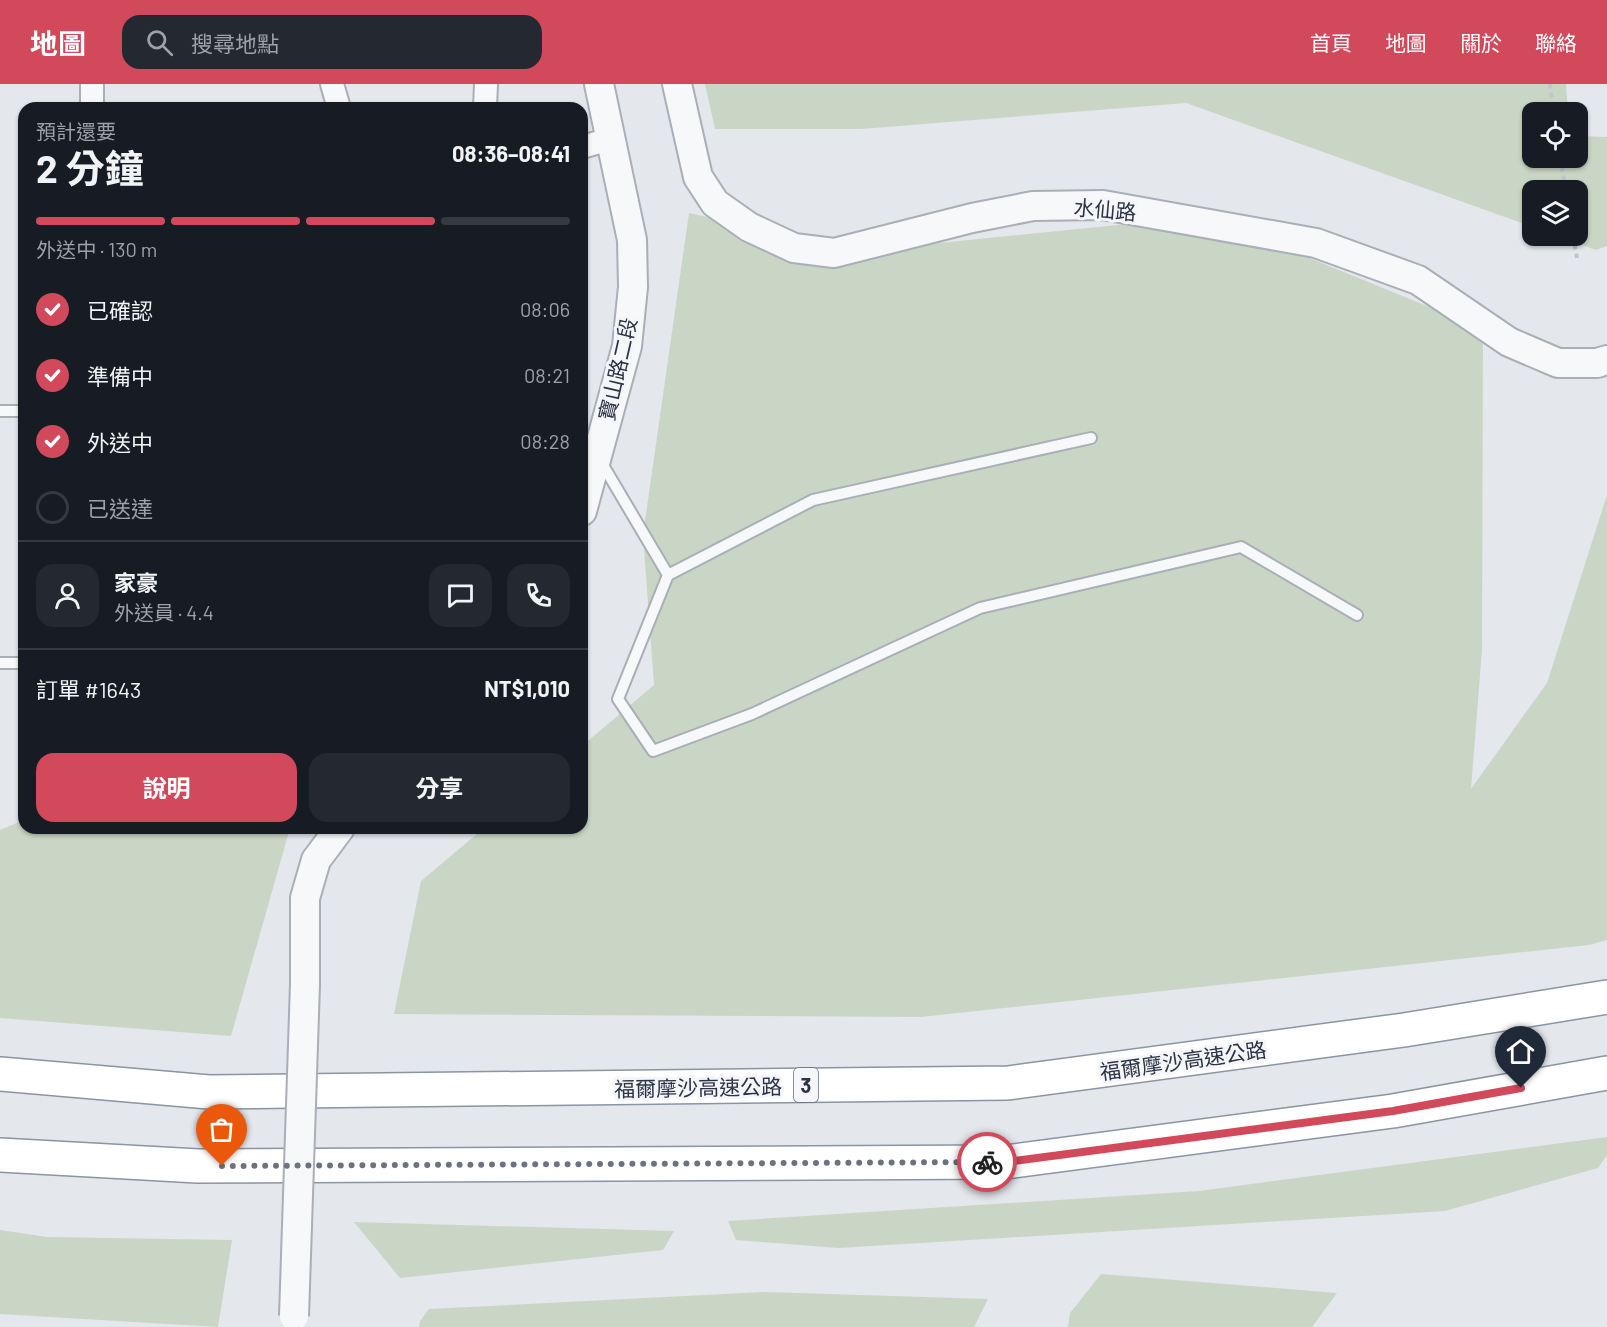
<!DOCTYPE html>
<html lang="zh-TW">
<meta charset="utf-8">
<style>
:root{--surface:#171b24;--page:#242831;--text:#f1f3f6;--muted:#9ea1a6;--line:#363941;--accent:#d1495b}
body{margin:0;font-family:Barlow,"Noto Sans TC",sans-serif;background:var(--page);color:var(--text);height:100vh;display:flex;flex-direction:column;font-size:22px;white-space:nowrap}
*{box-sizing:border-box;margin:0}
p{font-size:20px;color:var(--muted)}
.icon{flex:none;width:33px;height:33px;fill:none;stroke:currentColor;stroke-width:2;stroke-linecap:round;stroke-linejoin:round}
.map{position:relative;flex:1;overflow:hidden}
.drawer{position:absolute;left:18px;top:18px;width:570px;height:732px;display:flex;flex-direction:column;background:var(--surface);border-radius:18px;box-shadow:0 2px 4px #0004}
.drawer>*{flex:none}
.controls{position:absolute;left:1522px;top:18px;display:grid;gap:12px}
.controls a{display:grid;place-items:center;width:66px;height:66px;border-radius:12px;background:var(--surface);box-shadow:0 2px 4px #0004;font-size:30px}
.pin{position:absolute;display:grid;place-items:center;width:51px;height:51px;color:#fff;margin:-62px -26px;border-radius:50% 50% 50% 0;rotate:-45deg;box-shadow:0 0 6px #0007}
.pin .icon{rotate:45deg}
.courier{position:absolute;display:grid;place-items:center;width:60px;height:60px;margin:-30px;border:4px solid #d1495b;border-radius:50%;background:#fff;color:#222;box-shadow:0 2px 8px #0007}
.head em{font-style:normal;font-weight:700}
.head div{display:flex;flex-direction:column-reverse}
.head{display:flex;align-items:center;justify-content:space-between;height:102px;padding:0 18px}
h1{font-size:39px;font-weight:700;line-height:45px}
.bar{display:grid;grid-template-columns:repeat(4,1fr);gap:9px 6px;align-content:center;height:72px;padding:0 18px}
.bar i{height:8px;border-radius:4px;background:var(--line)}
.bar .on{background:var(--accent)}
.bar p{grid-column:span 4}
.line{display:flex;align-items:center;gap:15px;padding:0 18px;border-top:2px solid var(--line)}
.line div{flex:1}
.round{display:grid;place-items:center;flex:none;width:63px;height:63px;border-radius:18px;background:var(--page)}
ol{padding:0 18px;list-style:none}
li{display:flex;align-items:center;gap:18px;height:66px}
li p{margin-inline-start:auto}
li .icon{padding:6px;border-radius:50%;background:var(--accent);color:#fff;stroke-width:4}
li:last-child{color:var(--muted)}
li i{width:33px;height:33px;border:3px solid var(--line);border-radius:50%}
.cta{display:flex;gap:12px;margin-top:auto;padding:12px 18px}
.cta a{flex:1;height:69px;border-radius:18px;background:var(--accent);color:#fff;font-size:24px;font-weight:700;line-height:69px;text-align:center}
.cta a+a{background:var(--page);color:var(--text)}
header{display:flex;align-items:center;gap:36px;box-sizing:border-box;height:84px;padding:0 30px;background:var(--accent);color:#fff}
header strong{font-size:28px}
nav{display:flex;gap:33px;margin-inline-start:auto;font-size:21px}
.search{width:420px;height:54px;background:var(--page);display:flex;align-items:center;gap:15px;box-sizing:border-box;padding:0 21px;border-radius:18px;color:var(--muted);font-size:22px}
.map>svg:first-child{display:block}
.green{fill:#c9d6c5}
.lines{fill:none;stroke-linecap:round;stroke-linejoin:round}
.service-casing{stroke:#a9aeb7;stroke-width:14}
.minor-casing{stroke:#a9aeb7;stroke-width:26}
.tertiary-casing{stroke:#a9aeb7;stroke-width:32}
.motorway-casing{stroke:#8b94a3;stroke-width:36}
.path{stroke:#c2c5cb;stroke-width:4;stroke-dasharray:4.5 4.5;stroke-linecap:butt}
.service{stroke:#f7f8fa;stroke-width:10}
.minor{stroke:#f7f8fa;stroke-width:22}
.tertiary{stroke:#f7f8fa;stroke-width:28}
.motorway{stroke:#fff;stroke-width:33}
.tertiary-bridge-casing{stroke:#a9aeb7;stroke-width:32;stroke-linecap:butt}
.tertiary-bridge{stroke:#f7f8fa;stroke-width:28}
.done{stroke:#6c737f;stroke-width:6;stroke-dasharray:0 10.8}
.route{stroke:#d1495b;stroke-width:8}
.labels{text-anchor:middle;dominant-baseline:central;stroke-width:6;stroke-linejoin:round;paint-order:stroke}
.shield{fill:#f4f6f9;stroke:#676e7b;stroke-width:1.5}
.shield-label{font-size:20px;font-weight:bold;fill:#2b3445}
.street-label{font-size:21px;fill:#2b3445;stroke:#f4f6f9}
</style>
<header>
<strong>地圖</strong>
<div class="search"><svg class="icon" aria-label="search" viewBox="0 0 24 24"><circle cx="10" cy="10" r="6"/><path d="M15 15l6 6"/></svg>搜尋地點</div>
<nav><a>首頁</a><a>地圖</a><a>關於</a><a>聯絡</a></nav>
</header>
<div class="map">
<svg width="1607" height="1243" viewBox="0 0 1607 1243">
<rect width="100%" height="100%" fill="#e4e7ec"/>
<path class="green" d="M705 0H1566L1568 28H1533V74H1578V52L1607 53V162L1596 166 1557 152H1578V106H1533V143L1186 19 861 45H715Z
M689 129 860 167 1207 132 1483 245 1482 566 1471 705 1547 599 1607 411V856L1589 861 921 933 394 930 421 797 484 744H582V662L654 601 643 451Z
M24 736V744H290L231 952 0 934V746Z
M1607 1053V1071L1598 1084 1445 1127 839 1164 736 1156 728 1137 1199 1107Z
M354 1138 674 1147 663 1166 400 1194Z
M0 1146 47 1153 232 1156 218 1243 0 1230Z
M1101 1190 1337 1209 1312 1243H1068L1070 1229Z
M765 1208 988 1215 974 1243H419L420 1237 429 1225Z"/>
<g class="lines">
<g class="service-casing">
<path id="service" d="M0 327H24
M600 376 668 491 618 615 653 667 752 630 980 524 1241 463 1357 531
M668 491 813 416 1091 354
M0 579H24"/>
</g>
<g class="minor-casing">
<path id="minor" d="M92 0V24
M332 0 339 24
M485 24 486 0
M582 63 610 55"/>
</g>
<g class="tertiary-casing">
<path id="tertiary" d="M677 0 698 93 715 119 749 143 794 164 834 169 972 134 1033 122 1103 121 1316 159 1418 196 1509 258 1558 279H1597L1607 276
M582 427 627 262 633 203 632 156 599 0
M305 900V814L316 776 340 744"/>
</g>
<g class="motorway-casing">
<path id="motorway" d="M0 990 209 1008 1008 999 1404 946 1607 913
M0 1071 198 1082 1006 1078 1393 1027 1607 989"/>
</g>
<path class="path" d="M1550 0 1553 28
M1560 74 1566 106
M1573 152 1577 174"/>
<use href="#service" class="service"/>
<use href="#minor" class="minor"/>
<use href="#tertiary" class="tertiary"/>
<use href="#motorway" class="motorway"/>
<g class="tertiary-bridge-casing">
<path id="tertiary-bridge" d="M294 1232 305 900"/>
</g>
<use href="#tertiary-bridge" class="tertiary-bridge"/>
</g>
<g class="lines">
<path class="done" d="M222 1082 987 1078"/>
<path class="route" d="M987 1078H1006L1393 1027 1521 1004"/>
</g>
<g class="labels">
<rect class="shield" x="794" y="984" width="24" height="34" rx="4.5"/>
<g class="shield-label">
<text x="806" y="1001">3</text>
</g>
<g class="street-label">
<text transform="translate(1105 125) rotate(5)">水仙路</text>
<text transform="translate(617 285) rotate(-77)">寶山路二段</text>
<text transform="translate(1183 976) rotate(-8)">福爾摩沙高速公路</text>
<text transform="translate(698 1003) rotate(-1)">福爾摩沙高速公路</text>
</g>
</g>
</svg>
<div class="controls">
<a><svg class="icon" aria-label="locate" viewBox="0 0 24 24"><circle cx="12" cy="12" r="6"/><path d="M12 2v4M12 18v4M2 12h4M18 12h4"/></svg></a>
<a><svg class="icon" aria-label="layers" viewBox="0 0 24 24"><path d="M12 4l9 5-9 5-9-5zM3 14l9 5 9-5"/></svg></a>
</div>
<div class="pin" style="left:222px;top:1082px;background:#ea580c"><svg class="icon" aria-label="bag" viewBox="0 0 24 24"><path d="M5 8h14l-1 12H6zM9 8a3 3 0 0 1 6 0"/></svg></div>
<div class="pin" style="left:1521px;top:1004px;background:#1f2937"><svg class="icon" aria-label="home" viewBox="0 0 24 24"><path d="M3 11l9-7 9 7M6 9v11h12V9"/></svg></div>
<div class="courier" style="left:987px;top:1078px"><svg class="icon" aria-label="bike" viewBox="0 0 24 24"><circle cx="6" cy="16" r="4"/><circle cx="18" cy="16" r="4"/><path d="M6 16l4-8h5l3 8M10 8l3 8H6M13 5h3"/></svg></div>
<section class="drawer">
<div class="head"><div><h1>2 分鐘</h1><p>預計還要</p></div><em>08:36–08:41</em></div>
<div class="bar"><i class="on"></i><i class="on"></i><i class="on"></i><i></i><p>外送中 · 130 m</p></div>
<ol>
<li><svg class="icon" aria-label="check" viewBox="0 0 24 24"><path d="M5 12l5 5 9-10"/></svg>已確認<p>08:06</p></li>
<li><svg class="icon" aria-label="check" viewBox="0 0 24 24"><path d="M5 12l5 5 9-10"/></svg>準備中<p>08:21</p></li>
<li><svg class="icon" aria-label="check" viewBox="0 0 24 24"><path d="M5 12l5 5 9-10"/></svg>外送中<p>08:28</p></li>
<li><i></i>已送達</li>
</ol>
<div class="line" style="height:108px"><a class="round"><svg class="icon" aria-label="person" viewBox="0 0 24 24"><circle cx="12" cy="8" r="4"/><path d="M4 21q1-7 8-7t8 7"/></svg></a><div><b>家豪</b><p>外送員 · 4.4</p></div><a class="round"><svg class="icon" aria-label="chat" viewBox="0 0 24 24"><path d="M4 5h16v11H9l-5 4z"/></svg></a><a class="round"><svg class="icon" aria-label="phone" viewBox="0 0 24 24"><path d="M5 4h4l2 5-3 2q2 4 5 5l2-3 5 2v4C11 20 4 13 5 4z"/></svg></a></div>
<div class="line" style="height:78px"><div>訂單 #1643</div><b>NT$1,010</b></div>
<div class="cta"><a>說明</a><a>分享</a></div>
</section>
</div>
